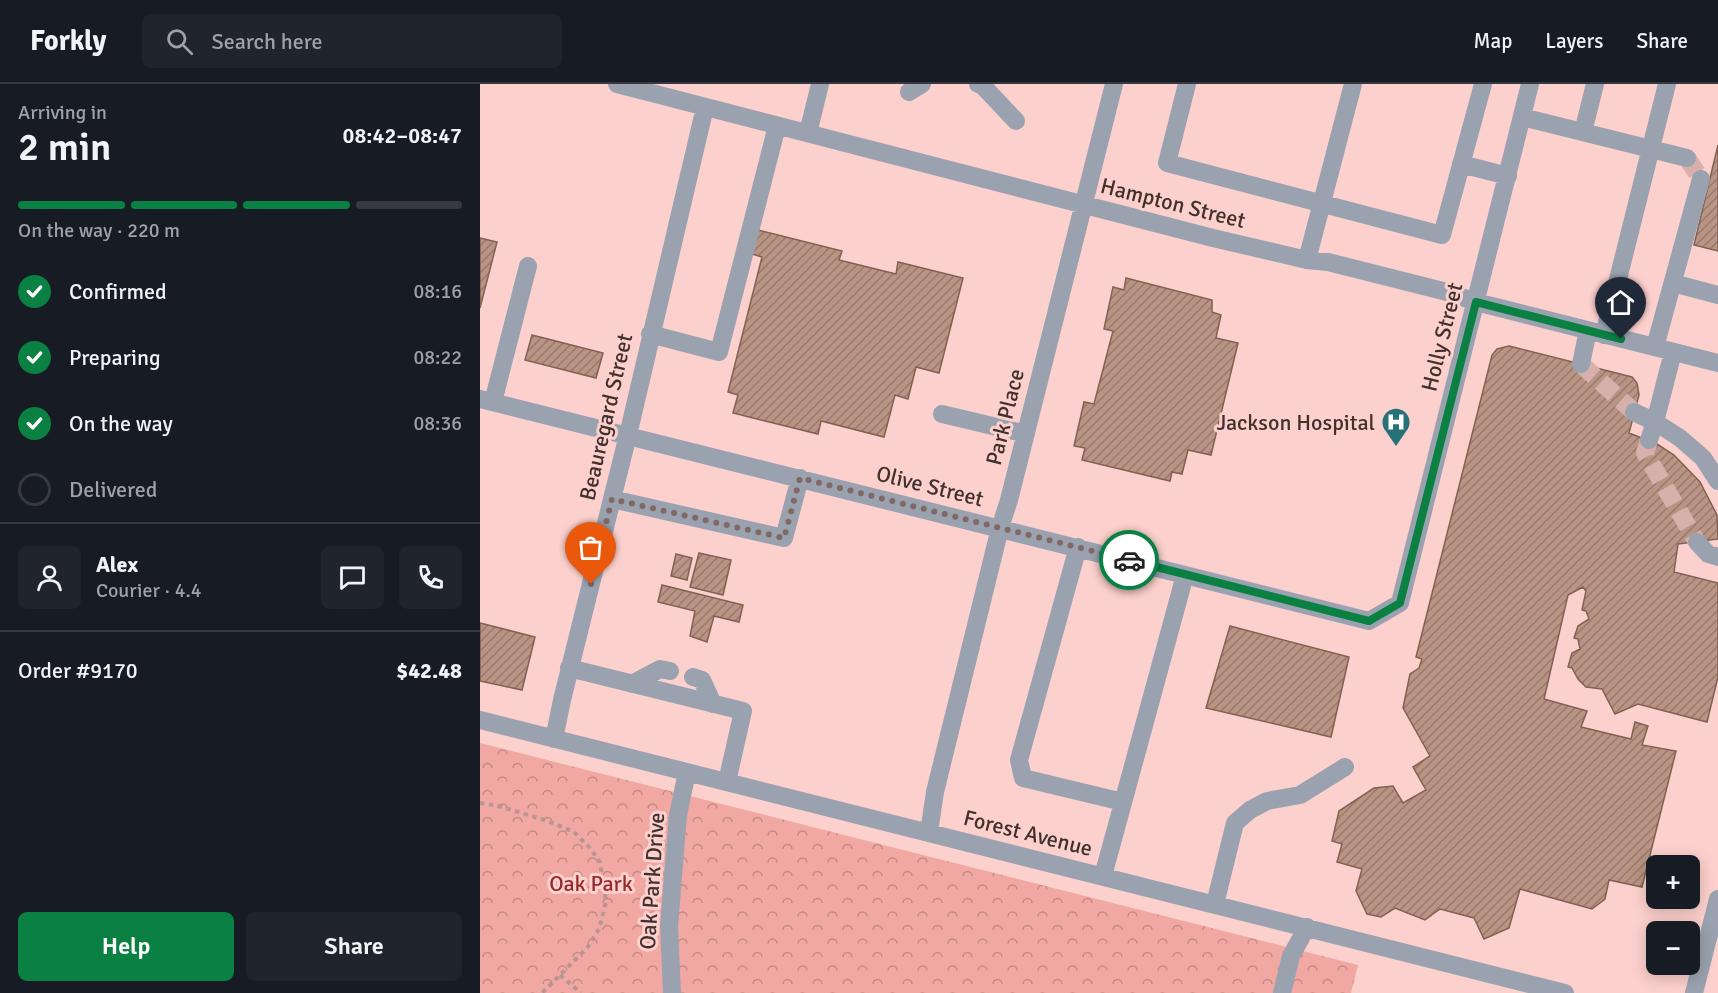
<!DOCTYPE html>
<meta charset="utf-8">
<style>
:root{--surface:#171b24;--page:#20242c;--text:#f1f3f6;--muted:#9ea1a6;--line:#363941;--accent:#0b8043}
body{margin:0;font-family:Signika,sans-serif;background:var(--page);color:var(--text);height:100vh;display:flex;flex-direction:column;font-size:22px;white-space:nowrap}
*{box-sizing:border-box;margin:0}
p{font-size:20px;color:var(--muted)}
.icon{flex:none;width:33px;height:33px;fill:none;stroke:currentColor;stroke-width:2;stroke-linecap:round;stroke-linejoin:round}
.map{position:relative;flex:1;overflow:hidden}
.panel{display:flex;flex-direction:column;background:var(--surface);width:480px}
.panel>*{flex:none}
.buttons{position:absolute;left:1166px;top:771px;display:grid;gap:12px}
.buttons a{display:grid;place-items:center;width:54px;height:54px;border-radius:9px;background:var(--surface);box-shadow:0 3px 15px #0003;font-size:30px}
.pin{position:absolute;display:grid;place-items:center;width:51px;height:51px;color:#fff;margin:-62px -26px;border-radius:50% 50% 50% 0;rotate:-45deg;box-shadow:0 0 6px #0007}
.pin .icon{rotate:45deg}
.courier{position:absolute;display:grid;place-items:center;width:60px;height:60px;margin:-30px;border:4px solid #0b8043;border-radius:50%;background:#fff;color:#222;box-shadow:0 2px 8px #0007}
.head em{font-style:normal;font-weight:600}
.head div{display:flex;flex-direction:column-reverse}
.head{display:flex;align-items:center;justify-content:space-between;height:102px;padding:0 18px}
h1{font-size:39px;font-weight:600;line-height:45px}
.bar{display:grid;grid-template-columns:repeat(4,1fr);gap:9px 6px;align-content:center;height:72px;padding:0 18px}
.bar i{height:8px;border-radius:4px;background:var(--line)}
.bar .current{background:var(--accent)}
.bar p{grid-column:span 4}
.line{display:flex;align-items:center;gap:15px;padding:0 18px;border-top:2px solid var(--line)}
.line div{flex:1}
.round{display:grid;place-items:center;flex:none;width:63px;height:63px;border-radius:9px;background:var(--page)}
ol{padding:0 18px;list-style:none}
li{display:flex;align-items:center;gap:18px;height:66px}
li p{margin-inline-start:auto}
li .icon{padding:6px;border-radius:50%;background:var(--accent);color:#fff;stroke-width:4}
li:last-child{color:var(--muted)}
li i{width:33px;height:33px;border:3px solid var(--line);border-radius:50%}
.action{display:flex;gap:12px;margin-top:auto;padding:12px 18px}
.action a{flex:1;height:69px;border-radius:9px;background:var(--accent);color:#fff;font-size:24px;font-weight:600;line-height:69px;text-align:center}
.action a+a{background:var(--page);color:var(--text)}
header{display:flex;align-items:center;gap:36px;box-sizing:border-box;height:84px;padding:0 30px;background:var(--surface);border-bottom:2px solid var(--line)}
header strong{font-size:28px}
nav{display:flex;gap:33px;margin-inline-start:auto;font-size:21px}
.search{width:420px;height:54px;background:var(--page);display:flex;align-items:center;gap:15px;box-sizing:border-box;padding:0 21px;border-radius:9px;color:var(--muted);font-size:22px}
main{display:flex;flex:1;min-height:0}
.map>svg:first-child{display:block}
.park{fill:url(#park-crowns)}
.building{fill:url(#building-hatch);stroke:#836152;stroke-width:1.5}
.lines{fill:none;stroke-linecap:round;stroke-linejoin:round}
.minor-tunnel{stroke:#d7b0ac;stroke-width:18;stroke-dasharray:18 9;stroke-linecap:butt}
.path{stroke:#b89592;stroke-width:4;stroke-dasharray:4.5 4.5;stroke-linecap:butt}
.minor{stroke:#9aa2b0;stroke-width:18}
.done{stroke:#826865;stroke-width:6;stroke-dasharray:0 10.8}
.route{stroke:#0b8043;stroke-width:8}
.labels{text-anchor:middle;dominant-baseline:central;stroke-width:6;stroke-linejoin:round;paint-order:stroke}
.street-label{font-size:22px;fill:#41302e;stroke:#fcd0cc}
.poi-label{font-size:22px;fill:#41302e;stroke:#fcd0cc;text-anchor:end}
.park-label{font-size:22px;fill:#962a2b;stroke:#fcd0cc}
</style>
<header>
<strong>Forkly</strong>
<div class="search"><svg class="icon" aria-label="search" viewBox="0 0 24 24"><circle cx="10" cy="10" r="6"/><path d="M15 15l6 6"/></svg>Search here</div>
<nav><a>Map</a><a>Layers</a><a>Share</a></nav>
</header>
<main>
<section class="panel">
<div class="head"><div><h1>2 min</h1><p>Arriving in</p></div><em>08:42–08:47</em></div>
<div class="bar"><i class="current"></i><i class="current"></i><i class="current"></i><i></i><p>On the way · 220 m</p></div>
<ol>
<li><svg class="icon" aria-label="check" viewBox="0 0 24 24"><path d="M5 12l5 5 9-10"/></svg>Confirmed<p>08:16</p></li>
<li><svg class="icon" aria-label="check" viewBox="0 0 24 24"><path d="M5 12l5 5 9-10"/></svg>Preparing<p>08:22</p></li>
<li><svg class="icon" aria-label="check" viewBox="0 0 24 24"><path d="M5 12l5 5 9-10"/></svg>On the way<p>08:36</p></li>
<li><i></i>Delivered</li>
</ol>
<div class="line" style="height:108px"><a class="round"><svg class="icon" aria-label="person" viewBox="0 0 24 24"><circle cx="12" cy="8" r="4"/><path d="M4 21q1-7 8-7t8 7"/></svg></a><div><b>Alex</b><p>Courier · 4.4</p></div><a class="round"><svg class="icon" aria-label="chat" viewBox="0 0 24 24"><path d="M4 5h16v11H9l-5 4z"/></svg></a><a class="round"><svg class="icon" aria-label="phone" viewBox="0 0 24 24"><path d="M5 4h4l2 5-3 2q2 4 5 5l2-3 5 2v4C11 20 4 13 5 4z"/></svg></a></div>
<div class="line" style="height:78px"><div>Order #9170</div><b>$42.48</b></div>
<div class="action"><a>Help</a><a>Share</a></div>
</section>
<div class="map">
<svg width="1238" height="909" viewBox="0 0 1238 909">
<defs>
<pattern id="park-crowns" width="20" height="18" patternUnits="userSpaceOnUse" patternTransform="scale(1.5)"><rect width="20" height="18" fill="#f1a8a2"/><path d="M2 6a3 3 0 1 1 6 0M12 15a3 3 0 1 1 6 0" fill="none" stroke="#c58984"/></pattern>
<pattern id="building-hatch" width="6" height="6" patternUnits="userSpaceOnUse" patternTransform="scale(1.5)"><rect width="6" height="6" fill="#b99484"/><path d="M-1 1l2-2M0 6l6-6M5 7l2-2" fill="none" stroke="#98796c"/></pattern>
</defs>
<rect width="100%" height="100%" fill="#fcd0cc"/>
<path class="park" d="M0 659 878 881 871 909H0Z"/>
<path class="building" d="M1238 61V167L1214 161Z
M278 146 362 167 359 176 416 190 418 178 483 194 459 289 436 283 428 315 415 311 404 353 341 337 338 350 253 329 258 311 248 308 282 173 272 170Z
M0 154 17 158 0 224Z
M646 194 732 216V228L741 231 736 254 758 259 731 371 708 366 702 390 692 388 690 397 602 376 605 364 594 362 604 318 614 320 633 247 624 245 633 203 644 206Z
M52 251 123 269 116 294 45 276Z
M1029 262 1152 293 1157 299 1159 311 1149 349 1177 360 1194 371 1220 398 1237 431 1238 455 1198 460 1194 488 1238 499V593L1227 638 1158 620 1135 630 1122 605 1106 603 1098 595 1092 584 1088 583 1092 569 1100 565 1098 555 1094 554 1098 542 1109 535 1106 527 1102 526 1106 507 1103 503 1088 511 1064 615 1107 627 1101 643 1151 655 1155 638 1168 642 1162 661 1196 667 1162 803 1129 796 1125 815 1112 825 1040 805 1029 844 1004 855 994 834 960 825 945 836 915 824 901 833 887 830 876 807 882 785 857 778 862 760 852 757 859 727 894 704 913 702 923 719 946 706 933 683 950 672 923 624 930 590 939 584 942 575 936 573 1012 271 1017 265Z
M219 469 251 476 243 511 210 503Z
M196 470 212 474 207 496 191 492Z
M182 501 263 521 259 538 234 532 227 558 210 552 215 527 178 518Z
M0 539 55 553 42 606 0 597Z
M750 542 869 573 851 653 726 624Z"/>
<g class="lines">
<path class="minor-tunnel" d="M1207 74 1221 95
M1101 280 1154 328
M1169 356 1165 369 1217 458"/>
<path class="path" d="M0 719 19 722 68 737 94 748 110 764 120 778 126 818 119 845 107 864 62 909
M80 891 101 909"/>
<path class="minor" d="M137 0 733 154 827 176 848 178 967 208 996 218 1238 279
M498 0 502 1 536 37
M707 0 687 79 962 151 1003 0
M429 8 442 0
M1042 33 1207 74
M1103 48 1115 0
M328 49 340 0
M981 80 1028 92
M827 176 873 0
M1193 199 1238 211
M170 250 239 268 297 42
M1124 251 1187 0
M1175 263 1221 95
M1193 268 1175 338 1200 354 1223 374 1238 397
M1101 280 1108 246
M0 315 889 537 920 519 1050 0
M13 318 48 182
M1154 328 1175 338 1169 356
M462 330 546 350
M132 415 304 454 320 394
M1217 458 1228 470 1238 473
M598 463 539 676 543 694 643 718
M89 584 263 627 247 698
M213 593 222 596 233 620
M152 600 180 585 190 587
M0 636 1085 909
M74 655 82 616 148 351 225 23
M449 748 455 708 520 444 529 416 634 0
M623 792 705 491
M735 820 755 739 770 726 787 717 820 711 865 683
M192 909 189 842 198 731 207 688
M802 909 811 872 827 843
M1214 909 1238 815"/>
</g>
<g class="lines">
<path class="done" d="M111 500 132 415 304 454 320 394 649 476"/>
<path class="route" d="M649 476 889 537 920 519 996 218 1141 255"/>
</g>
<defs>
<g id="hospital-pin" transform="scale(1.5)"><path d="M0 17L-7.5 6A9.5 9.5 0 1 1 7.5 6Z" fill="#277178" stroke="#fcd0cc"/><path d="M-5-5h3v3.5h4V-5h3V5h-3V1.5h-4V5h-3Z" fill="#fff"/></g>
</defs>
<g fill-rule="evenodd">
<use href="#hospital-pin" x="916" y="338"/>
</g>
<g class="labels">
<g class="street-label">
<text transform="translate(693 119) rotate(14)">Hampton Street</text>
<text transform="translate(962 253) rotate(-76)">Holly Street</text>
<text transform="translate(126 333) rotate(-77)">Beauregard Street</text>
<text transform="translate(525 333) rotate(-76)">Park Place</text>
<text transform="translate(450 402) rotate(14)">Olive Street</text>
<text transform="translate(548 749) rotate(14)">Forest Avenue</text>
<text transform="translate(172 797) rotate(-86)">Oak Park Drive</text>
</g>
<g class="poi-label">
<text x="895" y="338">Jackson Hospital</text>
</g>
<g class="park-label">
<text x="111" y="799">Oak Park</text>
</g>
</g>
</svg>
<div class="buttons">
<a>+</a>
<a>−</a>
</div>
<div class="pin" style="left:111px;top:500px;background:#ea580c"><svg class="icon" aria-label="bag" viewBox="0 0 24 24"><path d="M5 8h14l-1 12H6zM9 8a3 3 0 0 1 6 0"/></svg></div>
<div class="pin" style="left:1141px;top:255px;background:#1f2937"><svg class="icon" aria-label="home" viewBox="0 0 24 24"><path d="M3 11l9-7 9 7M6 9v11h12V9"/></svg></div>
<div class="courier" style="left:649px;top:476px"><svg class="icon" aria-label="car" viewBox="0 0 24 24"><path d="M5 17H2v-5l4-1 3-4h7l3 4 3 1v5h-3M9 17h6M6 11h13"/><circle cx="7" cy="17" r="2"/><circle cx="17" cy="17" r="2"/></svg></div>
</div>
</main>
